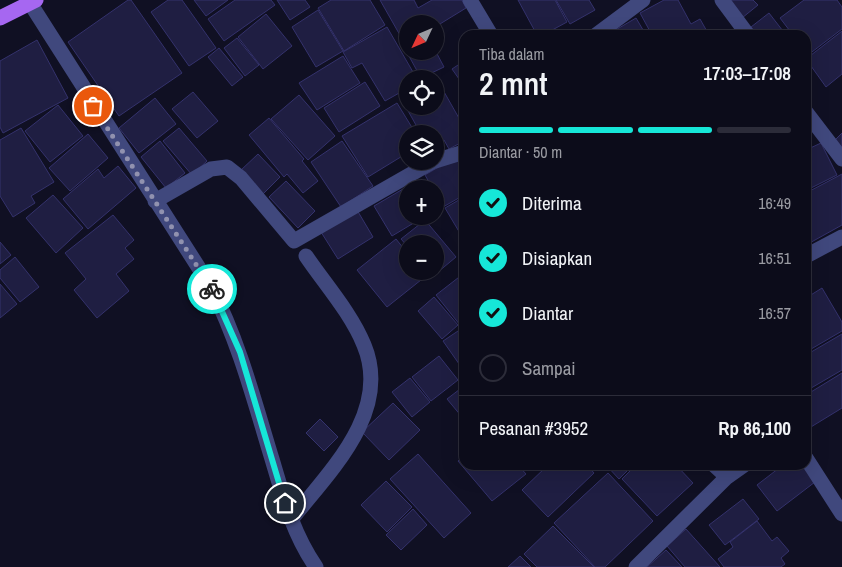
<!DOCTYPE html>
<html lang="id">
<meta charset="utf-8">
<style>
:root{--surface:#0c0c1a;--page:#1a1a27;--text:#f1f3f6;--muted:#9a9ba2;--line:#2c2c39;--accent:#16e7d8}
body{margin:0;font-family:"Archivo Narrow",sans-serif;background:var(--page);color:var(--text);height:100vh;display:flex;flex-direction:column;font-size:19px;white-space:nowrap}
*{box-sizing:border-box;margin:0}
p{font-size:16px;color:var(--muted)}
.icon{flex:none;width:28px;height:28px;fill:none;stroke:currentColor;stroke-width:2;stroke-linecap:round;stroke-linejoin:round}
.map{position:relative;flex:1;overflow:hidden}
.sheet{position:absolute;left:459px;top:30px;width:352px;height:440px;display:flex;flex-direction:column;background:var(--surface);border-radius:15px;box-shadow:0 5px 20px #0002,0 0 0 1px var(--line)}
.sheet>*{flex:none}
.needle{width:32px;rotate:226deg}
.buttons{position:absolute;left:399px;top:15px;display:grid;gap:10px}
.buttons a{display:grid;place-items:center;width:45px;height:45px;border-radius:50%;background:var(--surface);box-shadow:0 5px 20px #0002,0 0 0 1px var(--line);font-size:25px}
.pin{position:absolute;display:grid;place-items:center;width:42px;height:42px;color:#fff;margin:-21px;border:2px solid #fff;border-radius:50%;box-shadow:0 1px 5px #0007}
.courier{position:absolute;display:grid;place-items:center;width:50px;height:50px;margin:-25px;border:4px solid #16e7d8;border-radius:50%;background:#fff;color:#222;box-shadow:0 1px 6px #0007}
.head em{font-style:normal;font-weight:600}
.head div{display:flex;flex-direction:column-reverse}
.head{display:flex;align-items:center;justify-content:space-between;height:85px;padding:0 20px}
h1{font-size:32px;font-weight:600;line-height:38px}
.bar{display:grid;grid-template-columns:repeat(4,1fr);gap:8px 5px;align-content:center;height:60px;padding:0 20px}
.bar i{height:6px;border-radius:4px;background:var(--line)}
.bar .on{background:var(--accent)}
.bar p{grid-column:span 4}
.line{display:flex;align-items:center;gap:12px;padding:0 20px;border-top:1px solid var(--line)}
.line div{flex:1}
ol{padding:0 20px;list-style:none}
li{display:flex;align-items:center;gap:15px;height:55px}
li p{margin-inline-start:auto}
li .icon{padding:5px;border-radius:50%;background:var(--accent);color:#111;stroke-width:4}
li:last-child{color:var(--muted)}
li i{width:28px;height:28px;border:2px solid var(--line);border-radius:50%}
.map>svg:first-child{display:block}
.building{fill:#1f1e42;stroke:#34326c}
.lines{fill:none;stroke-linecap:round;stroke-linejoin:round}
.minor{stroke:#40487d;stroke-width:15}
.major{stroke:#a667f1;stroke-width:15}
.done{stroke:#9192af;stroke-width:5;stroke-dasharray:0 9}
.route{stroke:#16e7d8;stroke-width:6}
</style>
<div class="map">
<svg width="842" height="567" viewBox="0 0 842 567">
<rect width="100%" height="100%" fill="#101023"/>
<path class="building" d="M128 0H131L182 73 119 116 68 42Z
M168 0H182L216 48 189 66 151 12Z
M194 0H228L206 16Z
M235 0H271L275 5 224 41 208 19Z
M277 0H305L310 7 290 20Z
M331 0H370L385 25 344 51 318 8Z
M380 0H414L418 8 432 0H462L466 8 435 27V24H408V43L405 44Z
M518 0H555L567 22 543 35H537Z
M556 0H589L595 10 570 24Z
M664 0H678L691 24 700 19 709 35H652L640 13Z
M727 0H753L758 5 742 18Z
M804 0H837L842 7V29L808 55 806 35H793L780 18Z
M318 10 343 51 316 67 292 27Z
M769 13 786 35H757L751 27Z
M266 14 292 46 263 69 238 37Z
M636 18 646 35H607Z
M387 27 417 79H408V88L385 101 362 63 352 68 343 52Z
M842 31V74L826 87 806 59Z
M237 38 259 65 245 76 224 48Z
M37 40 68 98 3 133 0 127V61Z
M408 45V51L435 50 444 67 421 78 404 47Z
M219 48 243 77 232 86 208 57Z
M343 56 360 83 317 110 299 83Z
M464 61V86L452 69Z
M365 82 380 106 339 132 324 108Z
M443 90 464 127V141L449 149 444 140 435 145V134H421L407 109 413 106H435V94Z
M193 92 218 121 197 138 172 109Z
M299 95 335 136 308 160 271 119Z
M155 98 176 124 139 153 119 128Z
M397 103 416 134H408V161L404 155 368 177 342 136Z
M58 105 83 136 50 162 25 131Z
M269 118 304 159 302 161 318 181 303 193 287 174 284 177 249 135Z
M21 128 54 182 31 196 35 203 13 217 0 196V140Z
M179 128 207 161 192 175 163 141Z
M842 133V150L834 141Z
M88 134 108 158 70 191 49 168Z
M160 141 185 173 166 188 141 157Z
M342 141 373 186 341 207 311 162Z
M821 143 837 175 811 188 806 180V150Z
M258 154 280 177 263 194 240 171Z
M461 154 464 160V195L443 207 435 189H433L425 175Z
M118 166 136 188 88 229 63 199 98 169 104 178Z
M842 174V225L806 245V193Z
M286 181 315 211 298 228 269 197Z
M415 182 419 189H408V216H421L422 218 392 236 374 206Z
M53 195 83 228 56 253 26 218Z
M464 197V240L445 208Z
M357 210 373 237 338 259 321 232Z
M113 215 134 240 125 248 134 259 116 274 129 291 97 318 74 290 86 279 65 253Z
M425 220 456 257 432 277 427 271H435V244H408V247L401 239Z
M396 239 408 254V271H421L426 276 387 307 357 270Z
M0 242 11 255 0 264Z
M15 257 39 287 20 302 0 278V270Z
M463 274 464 322 460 325 436 295Z
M0 284 17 304 0 318Z
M822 288 842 322V331L806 352V298Z
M434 297 458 325 442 339 418 311Z
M464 327V371L443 341Z
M842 334V370L806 391V355Z
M439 356 458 380 431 401 412 377Z
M842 373V408L806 430V395Z
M410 378 430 402 412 417 392 392Z
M464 386V416L462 417 447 399Z
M393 403 420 430 389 460 362 432Z
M320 419 338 437 324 451 306 433Z
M418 454 471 513 444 538 390 479Z
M464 456V465H518L526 474 492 501 458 461Z
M548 465H587L594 473 548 517 522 490Z
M606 465H633L619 479Z
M636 465H676L693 483 657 516 622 479Z
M783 465H802L815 482 777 511 757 485Z
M608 473 653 521 605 567H595L554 523Z
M386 481 412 507 387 532 361 505Z
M743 499 759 519 725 545 709 525Z
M413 509 427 525 401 550 386 535Z
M757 521 772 541 777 537 789 551 781 558 785 564 781 567H724L718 559 733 547 730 542Z
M553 526 594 567H537L524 554Z
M686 529 720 567H685L667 546Z
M666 550 682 567H647Z
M520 556 531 567H508Z"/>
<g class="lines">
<path class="minor" d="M470 0 491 35
M722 0 748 35
M30 3 211 287C239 342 254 400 272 459 283 496 293 534 316 567
M596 35 643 0
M806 112 842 159
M435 161 464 152
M155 201 211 169 227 167 241 178 294 241 434 161
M806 256 842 237
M806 458 842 514
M714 465 727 477
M291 520C329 472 392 412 364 345 351 313 325 284 306 256
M636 567 727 477 744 465"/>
<path class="major" d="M0 18 36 0"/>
</g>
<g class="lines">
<path class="done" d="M93 106 212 289"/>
<path class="route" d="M212 289 240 352 285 503"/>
</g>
</svg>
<div class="buttons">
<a><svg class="needle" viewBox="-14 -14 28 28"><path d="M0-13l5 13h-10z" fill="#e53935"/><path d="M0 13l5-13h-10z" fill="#9a9ba2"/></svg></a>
<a><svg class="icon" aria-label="locate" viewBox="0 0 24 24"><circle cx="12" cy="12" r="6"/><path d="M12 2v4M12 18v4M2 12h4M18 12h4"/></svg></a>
<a><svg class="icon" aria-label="layers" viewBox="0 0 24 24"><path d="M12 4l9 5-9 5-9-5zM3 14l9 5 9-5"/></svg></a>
<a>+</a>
<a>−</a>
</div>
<div class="pin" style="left:93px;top:106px;background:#ea580c"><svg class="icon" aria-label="bag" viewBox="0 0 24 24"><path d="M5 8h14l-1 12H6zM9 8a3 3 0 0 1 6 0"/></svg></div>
<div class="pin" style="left:285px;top:503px;background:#1f2937"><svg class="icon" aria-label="home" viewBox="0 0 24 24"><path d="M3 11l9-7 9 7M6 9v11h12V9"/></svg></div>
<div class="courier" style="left:212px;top:289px"><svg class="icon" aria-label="bike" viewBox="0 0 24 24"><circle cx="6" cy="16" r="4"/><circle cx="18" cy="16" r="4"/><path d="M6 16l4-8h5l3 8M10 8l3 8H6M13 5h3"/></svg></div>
<section class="sheet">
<div class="head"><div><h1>2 mnt</h1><p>Tiba dalam</p></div><em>17:03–17:08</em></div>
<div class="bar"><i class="on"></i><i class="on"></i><i class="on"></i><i></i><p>Diantar · 50 m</p></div>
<ol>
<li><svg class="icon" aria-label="check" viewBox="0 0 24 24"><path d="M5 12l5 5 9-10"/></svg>Diterima<p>16:49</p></li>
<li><svg class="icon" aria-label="check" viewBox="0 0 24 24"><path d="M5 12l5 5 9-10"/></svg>Disiapkan<p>16:51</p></li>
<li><svg class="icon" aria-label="check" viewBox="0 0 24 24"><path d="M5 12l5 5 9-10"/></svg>Diantar<p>16:57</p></li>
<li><i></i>Sampai</li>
</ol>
<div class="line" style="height:65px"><div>Pesanan #3952</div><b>Rp 86,100</b></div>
</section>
</div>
